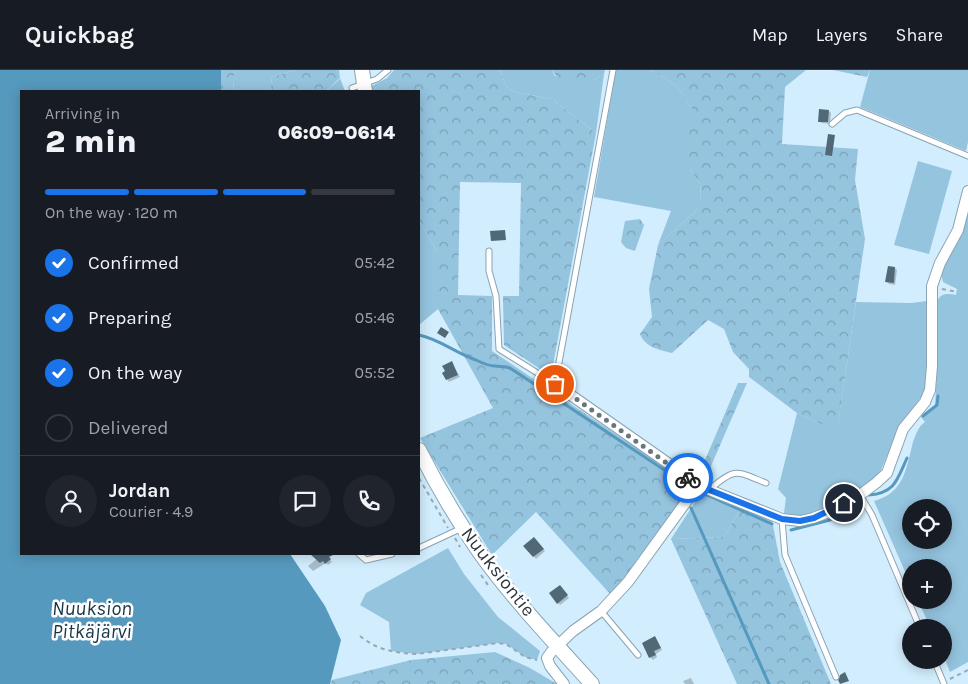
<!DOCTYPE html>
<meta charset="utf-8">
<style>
:root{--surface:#171b24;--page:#20242c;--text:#f1f3f6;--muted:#9ea1a6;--line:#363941;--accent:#1a73e8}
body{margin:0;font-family:Karla,sans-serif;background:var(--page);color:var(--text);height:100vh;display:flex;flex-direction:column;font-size:19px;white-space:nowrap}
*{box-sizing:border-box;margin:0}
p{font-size:16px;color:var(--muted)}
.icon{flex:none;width:28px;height:28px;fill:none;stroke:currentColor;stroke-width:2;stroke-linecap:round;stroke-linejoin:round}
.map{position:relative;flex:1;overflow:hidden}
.details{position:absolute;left:20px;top:20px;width:400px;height:465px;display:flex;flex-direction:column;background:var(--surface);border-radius:0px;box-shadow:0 2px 12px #0003}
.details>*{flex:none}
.controls{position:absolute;left:902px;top:429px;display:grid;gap:10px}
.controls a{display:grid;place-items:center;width:50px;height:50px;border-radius:50%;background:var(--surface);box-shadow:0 2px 12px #0003;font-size:25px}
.pin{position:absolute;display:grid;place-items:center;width:42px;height:42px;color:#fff;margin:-21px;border:2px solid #fff;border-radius:50%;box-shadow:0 1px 5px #0007}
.courier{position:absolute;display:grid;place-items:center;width:50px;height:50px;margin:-25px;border:4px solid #1a73e8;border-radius:50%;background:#fff;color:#222;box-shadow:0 1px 6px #0007}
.headline em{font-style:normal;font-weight:800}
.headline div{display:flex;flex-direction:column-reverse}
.headline{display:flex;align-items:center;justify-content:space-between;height:85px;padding:0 25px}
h1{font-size:32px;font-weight:800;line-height:38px}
.bar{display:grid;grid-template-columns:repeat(4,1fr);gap:8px 5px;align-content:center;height:60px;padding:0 25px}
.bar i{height:6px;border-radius:4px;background:var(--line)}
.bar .active{background:var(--accent)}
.bar p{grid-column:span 4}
.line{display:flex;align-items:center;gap:12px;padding:0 25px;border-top:1px solid var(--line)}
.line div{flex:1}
.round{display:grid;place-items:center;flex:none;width:52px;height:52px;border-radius:26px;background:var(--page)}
ol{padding:0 25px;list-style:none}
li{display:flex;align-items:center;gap:15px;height:55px}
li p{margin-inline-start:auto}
li .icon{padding:5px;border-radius:50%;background:var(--accent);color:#fff;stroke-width:4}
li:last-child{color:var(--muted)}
li i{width:28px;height:28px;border:2px solid var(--line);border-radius:50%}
header{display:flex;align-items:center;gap:30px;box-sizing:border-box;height:70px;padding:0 25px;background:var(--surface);border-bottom:1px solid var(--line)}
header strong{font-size:24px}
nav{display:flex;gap:28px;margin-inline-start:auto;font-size:18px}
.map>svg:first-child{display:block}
.green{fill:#95c4df;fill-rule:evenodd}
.forest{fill:url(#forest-crowns)}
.water{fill:#5699be}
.shadow{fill:#0003}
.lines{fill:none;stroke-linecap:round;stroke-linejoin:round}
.stream{stroke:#5699be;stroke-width:3}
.building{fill:#516977}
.lane-casing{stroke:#8aa3b2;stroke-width:7}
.street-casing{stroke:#8aa3b2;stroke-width:12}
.secondary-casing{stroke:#8aa3b2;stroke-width:16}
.path{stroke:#94a9b5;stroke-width:2;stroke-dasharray:4 4;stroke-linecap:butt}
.lane{stroke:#fff;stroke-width:5}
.street{stroke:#fff;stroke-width:10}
.secondary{stroke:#fff;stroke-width:14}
.done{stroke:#667780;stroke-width:5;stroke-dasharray:0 9}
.route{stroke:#1a73e8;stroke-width:6}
.labels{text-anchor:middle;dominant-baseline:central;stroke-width:5;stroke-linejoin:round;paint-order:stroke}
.street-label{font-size:19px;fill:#2c373d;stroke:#fff}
.water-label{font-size:20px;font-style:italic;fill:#173647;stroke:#fff}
</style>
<header>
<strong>Quickbag</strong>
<nav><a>Map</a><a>Layers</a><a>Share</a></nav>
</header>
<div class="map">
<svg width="968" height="614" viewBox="0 0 968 614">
<defs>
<pattern id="forest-crowns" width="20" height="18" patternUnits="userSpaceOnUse" patternTransform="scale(1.25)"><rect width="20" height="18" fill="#95c4df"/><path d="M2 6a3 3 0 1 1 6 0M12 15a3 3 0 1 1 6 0" fill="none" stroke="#7aa0b6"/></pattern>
</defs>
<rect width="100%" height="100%" fill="#d2edfd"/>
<path class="green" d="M235 0H296L272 7 270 21H233Z
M336 0H339L340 8 345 21H326L340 9Z
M500 0H552L555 6 594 10 604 4 596 63 552 29 515 22 506 16Z
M616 0H651L677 16 692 39 690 99 700 114 701 131 696 141 658 175 671 141 594 127Z
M870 0H968V72L966 81 860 37Z
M918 91 952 101 929 184 894 175Z
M968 136V592L950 602 944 587V558L930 557 918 530H944V498H911V515L874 431C904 423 906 399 913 372 916 364 918 357 925 352L921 347 935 336 938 283 936 233C940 223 946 223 956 225L957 219 943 212 941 204ZM911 438H944V470H911Z
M419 150 438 183V239L419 255Z
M927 231 929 274 925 322 899 357 881 400 875 409 832 436 803 447H794L784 443 786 428 778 419 797 343 823 355 838 354 856 232 912 233Z
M709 424 742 437 724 467 671 469 697 429Z
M448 478 464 504 498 547 540 581 537 590 525 587 506 574 498 573 417 584 391 581 389 552 360 535 366 523Z"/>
<path class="forest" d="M221 0H235L233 21H221Z
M296 0H336L340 8 326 21H270L272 7Z
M394 0H500L506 16 515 22 552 29 596 63 551 306 504 275 503 226H519L521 113 460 112 458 225 492 226V281L693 416 611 525 536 442 492 485 420 368 493 338 438 239V183L419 150V21H373L372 16 387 8Z
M552 0H605L604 4 594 10 562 14Z
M651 0H806L785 17 782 74 858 79 855 110 865 169 838 355H823L797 343 749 307V299L733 282 724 259 708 250 672 283C659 280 645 277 640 264L652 247 649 219 658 175 696 141 701 130 700 114 690 99 686 86 692 39 677 16Z
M833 0H870L867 7Z
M640 149 644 155 635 181 626 178 621 172 625 151Z
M738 313H747L708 403 713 406 712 411 703 413 680 399 679 392 680 390H685L702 397Z
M742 437 772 450 780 492 831 614H737L671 469 724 467Z
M495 582 530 598 557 614H330L332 610 411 590Z"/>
<path class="water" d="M0 0H221V21H21V484H290L325 536 341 570 330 614H0Z"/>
<path class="shadow" d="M829 41 831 43 830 54 822 53 819 51Z
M895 198 897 200 895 215 889 214 887 212Z
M452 293 460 307 449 312 447 309Z
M534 469 545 481 536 489 525 476Z
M312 484H324L332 492 328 495 326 493 313 501 308 496 317 489Z
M562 519 569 528 560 535 558 533Z
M657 570 662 580 656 584 657 587 653 590 650 587Z
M691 608 694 614H685L683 611Z"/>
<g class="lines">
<path class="stream" d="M419 265C439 269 456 283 476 290 482 293 489 296 495 296 501 297 504 296 510 298L684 413V423
M923 346 937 335 938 326
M707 425 772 454
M869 425C895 423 897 410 907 388
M691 438 769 614
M791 460 830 450 854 435"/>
</g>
<path class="building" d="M819 39 829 40 828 52H818Z
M828 64 835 65 832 86 825 85Z
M505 160 506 170 491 171 490 161Z
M888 196 895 197 894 213 885 212Z
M441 257 449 262 445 268 437 263Z
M452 291 458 305 446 310 442 303 445 301 442 296Z
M534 467 544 479 533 487 523 476Z
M310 484H335L329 487 331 489 325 494 323 491 320 493Z
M560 515 568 525 557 534 549 523Z
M655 566 661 578 654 581 656 585 649 588 642 573Z
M845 602 849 611 840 614 838 610 840 605Z"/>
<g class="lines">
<g class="lane-casing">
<path id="lane" d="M352 18 377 9 388 0
M832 54 845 43 857 40 968 86
M489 181V201L496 226 499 279 555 314 613 0
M710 419C736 397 736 401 766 413
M860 425 872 445 920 558
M782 450 785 485 836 607
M419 478 462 458
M359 484 366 490 392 484
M601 541 638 585
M934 590 944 614"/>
</g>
<g class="street-casing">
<path id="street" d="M555 314 702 417
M564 614 550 596 547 588 552 581 573 561 601 541 628 512 691 425 702 417 782 449 800 451 813 448 829 442 860 425 876 413 887 403 903 359 925 332 930 320 932 296V216L940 193 958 160 968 121"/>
</g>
<g class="secondary-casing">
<path id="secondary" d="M362 0 365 21
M419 380C437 416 457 450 480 483 513 529 554 572 592 614"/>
</g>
<path class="path" d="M942 219 957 222
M419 408 448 458
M455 468 460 477
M481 505 488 515
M360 566C377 580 395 583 417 584L498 573 506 574 525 587 537 590
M950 609 968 600"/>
<use href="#lane" class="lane"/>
<use href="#street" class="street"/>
<use href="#secondary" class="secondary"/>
</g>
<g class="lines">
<path class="done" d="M555 314 688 408"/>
<path class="route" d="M688 408 702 417 782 449 800 451 814 448 844 433"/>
</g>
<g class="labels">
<g class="street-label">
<text transform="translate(498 502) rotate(52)">Nuuksiontie</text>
</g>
<g class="water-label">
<text x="92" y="538">Nuuksion<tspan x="92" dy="23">Pitkäjärvi</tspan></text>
</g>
</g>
</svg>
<div class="controls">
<a><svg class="icon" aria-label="locate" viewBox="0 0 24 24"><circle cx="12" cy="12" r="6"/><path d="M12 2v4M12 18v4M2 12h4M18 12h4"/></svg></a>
<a>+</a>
<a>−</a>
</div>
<div class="pin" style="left:555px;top:314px;background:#ea580c"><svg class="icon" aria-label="bag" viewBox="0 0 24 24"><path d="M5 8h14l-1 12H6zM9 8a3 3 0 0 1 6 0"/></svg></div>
<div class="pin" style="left:844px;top:433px;background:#1f2937"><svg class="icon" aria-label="home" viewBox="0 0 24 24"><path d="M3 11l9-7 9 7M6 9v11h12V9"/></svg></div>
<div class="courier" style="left:688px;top:408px"><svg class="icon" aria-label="bike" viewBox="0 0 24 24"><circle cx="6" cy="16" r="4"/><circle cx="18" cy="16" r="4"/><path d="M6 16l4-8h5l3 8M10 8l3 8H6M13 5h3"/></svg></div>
<section class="details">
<div class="headline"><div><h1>2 min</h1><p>Arriving in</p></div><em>06:09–06:14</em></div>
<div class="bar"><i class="active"></i><i class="active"></i><i class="active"></i><i></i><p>On the way · 120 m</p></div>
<ol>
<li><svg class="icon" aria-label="check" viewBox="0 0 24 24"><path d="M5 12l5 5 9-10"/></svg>Confirmed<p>05:42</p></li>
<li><svg class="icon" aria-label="check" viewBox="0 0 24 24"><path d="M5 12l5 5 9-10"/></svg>Preparing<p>05:46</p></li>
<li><svg class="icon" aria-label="check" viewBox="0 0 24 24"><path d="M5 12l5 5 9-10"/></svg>On the way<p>05:52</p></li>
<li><i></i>Delivered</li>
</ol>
<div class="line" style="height:90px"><a class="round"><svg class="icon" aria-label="person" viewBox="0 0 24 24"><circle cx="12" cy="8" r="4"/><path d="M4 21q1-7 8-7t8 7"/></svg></a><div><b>Jordan</b><p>Courier · 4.9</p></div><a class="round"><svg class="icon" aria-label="chat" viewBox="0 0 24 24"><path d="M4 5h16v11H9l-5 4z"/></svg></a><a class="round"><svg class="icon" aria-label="phone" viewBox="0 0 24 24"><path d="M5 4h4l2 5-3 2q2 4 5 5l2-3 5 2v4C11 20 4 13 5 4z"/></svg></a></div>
</section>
</div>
